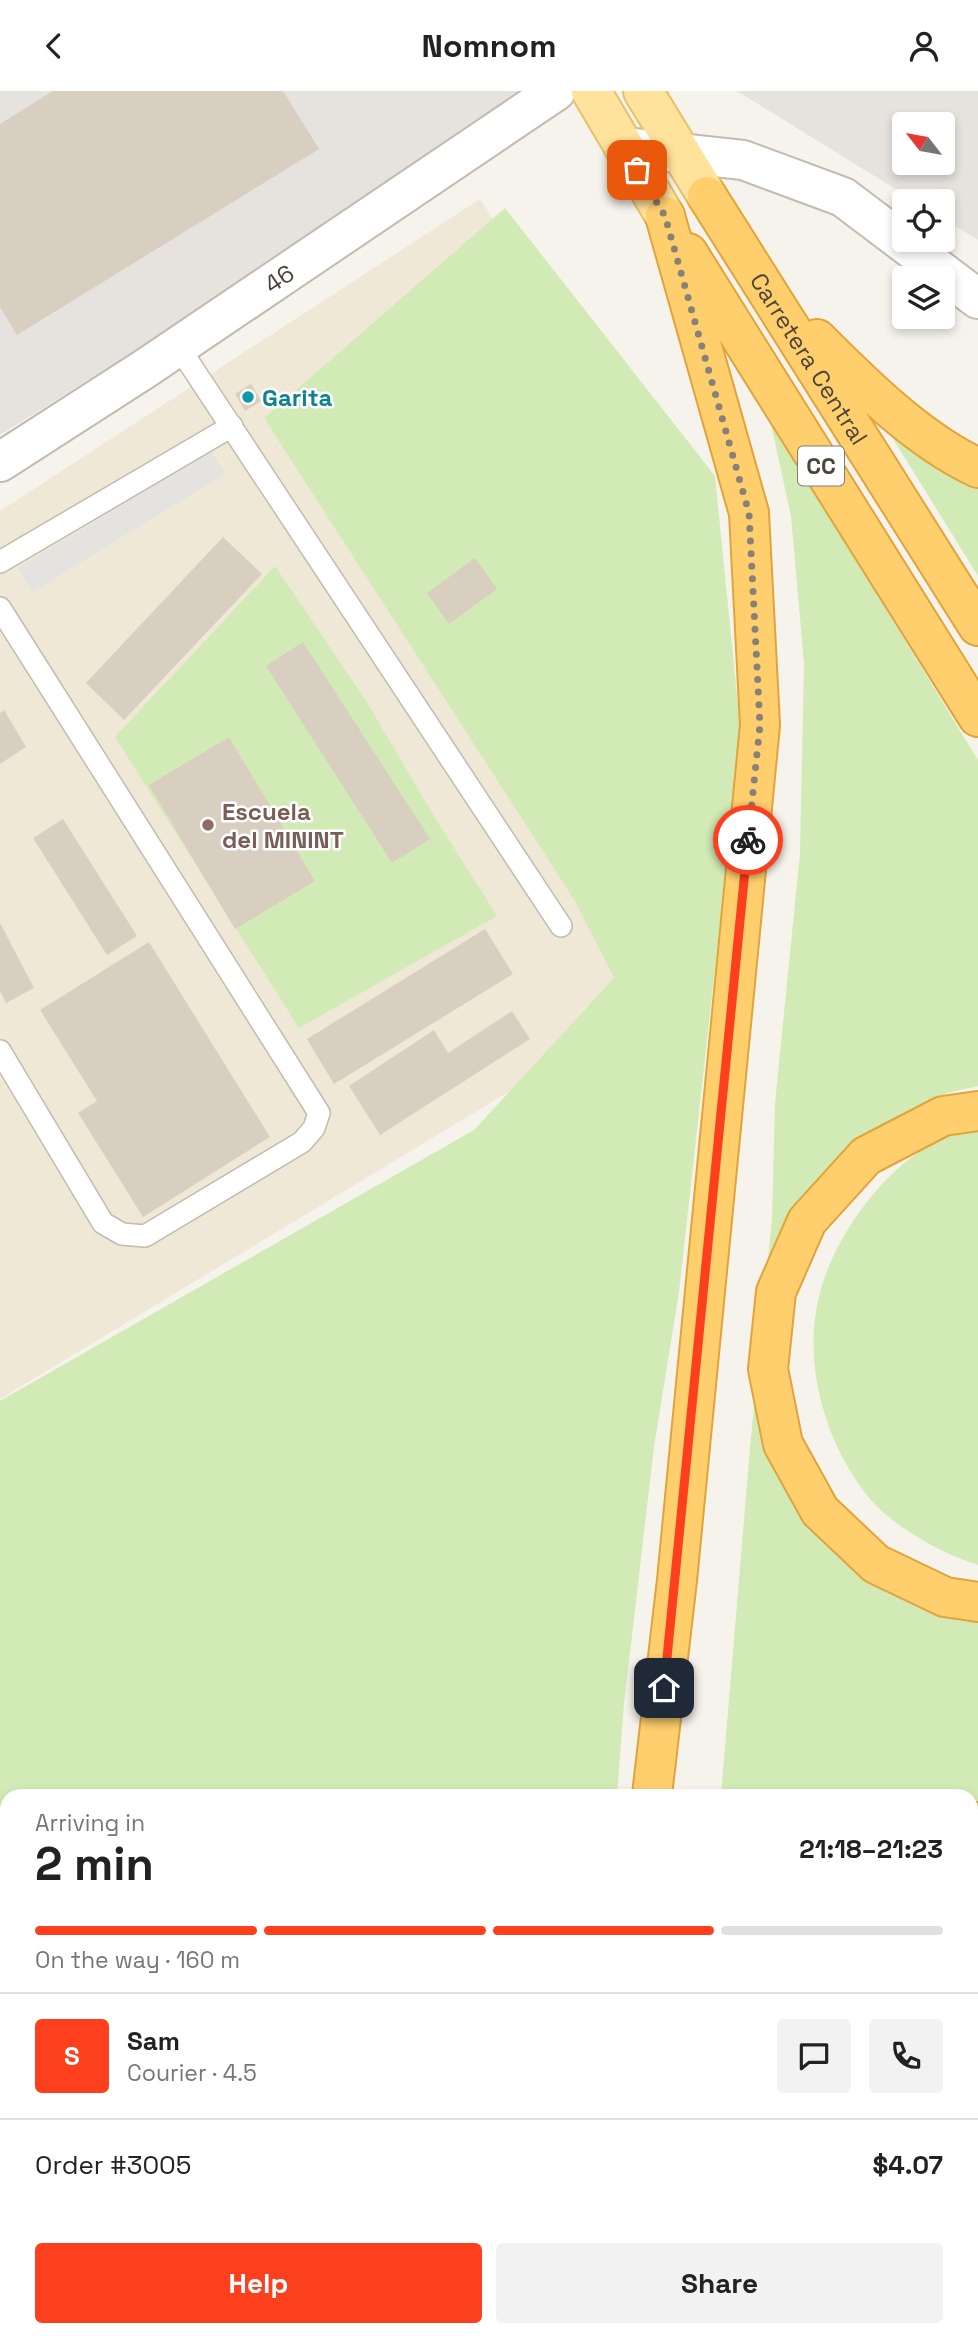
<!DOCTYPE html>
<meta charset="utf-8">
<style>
:root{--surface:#fff;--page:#f2f2f2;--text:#222;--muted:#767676;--line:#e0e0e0;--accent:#fc3f1d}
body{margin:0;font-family:"Space Grotesk",sans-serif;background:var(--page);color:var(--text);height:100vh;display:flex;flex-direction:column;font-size:26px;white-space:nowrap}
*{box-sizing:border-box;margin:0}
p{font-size:23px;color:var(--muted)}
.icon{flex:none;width:38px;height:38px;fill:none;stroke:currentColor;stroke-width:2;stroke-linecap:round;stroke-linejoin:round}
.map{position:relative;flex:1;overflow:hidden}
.details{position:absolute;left:0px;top:1698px;width:978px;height:548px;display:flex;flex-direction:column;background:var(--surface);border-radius:21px 21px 0 0;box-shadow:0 4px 10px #0003}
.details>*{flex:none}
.needle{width:46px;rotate:301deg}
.fabs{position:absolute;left:892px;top:21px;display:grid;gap:14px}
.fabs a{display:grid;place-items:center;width:63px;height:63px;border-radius:7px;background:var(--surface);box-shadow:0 4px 10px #0003;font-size:35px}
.pin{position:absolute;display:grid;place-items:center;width:60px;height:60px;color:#fff;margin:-30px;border-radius:14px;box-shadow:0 4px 10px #0006}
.courier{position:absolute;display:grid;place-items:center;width:70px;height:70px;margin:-35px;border:5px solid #fc3f1d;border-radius:50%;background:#fff;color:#222;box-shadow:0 2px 9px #0007}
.headline em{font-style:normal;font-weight:600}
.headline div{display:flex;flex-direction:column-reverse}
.headline{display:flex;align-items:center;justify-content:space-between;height:119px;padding:0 35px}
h1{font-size:46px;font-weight:600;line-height:52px}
.bar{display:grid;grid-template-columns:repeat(4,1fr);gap:10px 7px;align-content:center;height:84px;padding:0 35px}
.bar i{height:9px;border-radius:5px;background:var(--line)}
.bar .current{background:var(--accent)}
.bar p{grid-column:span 4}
.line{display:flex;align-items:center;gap:18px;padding:0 35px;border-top:2px solid var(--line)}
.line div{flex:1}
.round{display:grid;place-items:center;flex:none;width:74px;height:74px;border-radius:7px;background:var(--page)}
.cta{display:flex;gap:14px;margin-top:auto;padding:14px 35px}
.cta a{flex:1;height:80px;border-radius:7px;background:var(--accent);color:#fff;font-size:28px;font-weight:600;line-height:80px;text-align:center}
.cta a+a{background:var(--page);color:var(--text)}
header{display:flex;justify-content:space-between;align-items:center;height:91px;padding:0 35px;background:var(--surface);font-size:32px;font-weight:600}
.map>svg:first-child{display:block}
.industrial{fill:#e6e2dd;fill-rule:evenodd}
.education{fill:#efe8d6}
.green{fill:#d2eab5}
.parking{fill:#e5e3e0}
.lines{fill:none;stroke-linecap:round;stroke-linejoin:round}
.stream{stroke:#a9d4f2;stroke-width:10}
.building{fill:#d8cfc1}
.lane-casing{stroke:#c2bbae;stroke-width:24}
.street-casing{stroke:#c2bbae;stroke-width:42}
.primary-casing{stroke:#e6c16a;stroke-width:42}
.highway-casing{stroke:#e0a43c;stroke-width:42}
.lane{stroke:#fff;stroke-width:21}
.street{stroke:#fff;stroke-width:38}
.primary{stroke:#ffe39c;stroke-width:38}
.highway{stroke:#ffcf6e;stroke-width:38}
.done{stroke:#878178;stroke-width:7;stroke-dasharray:0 12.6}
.route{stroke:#fc3f1d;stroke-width:9}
.culture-dot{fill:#0f9aa8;stroke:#fff;stroke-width:2.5}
.education-dot{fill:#8d6e63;stroke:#fff;stroke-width:2.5}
.labels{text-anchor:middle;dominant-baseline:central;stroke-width:5;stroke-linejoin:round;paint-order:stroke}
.shield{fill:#fff;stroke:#817c74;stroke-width:2}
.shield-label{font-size:23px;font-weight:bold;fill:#4b4439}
.street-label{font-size:24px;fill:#4b4439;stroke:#fff}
.culture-label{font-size:24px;font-weight:bold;fill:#0d838f;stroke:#fff;text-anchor:start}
.education-label{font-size:24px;font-weight:bold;fill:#785e54;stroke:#fff;text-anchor:start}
</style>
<header><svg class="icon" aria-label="back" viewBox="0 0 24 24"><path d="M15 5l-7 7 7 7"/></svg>Nomnom<svg class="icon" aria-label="person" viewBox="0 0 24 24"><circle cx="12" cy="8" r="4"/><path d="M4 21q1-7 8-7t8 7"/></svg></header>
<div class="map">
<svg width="978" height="2245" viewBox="0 0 978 2245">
<rect width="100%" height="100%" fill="#f6f3ec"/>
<path class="industrial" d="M0 0H529L210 213 0 344Z
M737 0H978V149L943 128V110H915ZM905 33H943V72H905Z"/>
<path class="education" d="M480 108 677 411 699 886 0 1308V420Z"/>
<path class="green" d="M505 117 715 385 741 644 679 1201 654 1356 624 1613 617 1704H7V2238H441L436 2245H0V1310L474 1039 614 887 575 810 264 327Z
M867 302 978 383V485L895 351Z
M770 329 978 669V995L947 1002 925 1011 901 1023 859 1053 771 1201 817 1424 978 1521V1709L971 1716V1704H721L750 1357 772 1127 775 1012 800 762 804 573 791 425Z
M275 475 368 613 432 722 497 825 299 937 115 646Z
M978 1035V1474C943 1463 895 1437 870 1408 827 1356 803 1277 818 1210 826 1174 844 1140 867 1111 894 1076 933 1044 978 1035Z
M978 1788V1819L971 1826V1795Z
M978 1887V2080L971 2081V1895Z
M971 2132H978V2245H720L728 2238H971Z
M562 2238H592L585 2245H556Z"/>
<path class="parking" d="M211 360 225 383 32 501 18 477Z"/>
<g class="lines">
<path class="stream" d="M0 1890H7
M971 2194 978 2196"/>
</g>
<path class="building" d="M53 0H283L319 58 17 244 0 216V33Z
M251 293 261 310 245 320 235 303Z
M223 446 262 483 124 629 86 592Z
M475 467 497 498 449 533 427 502Z
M303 551 430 748 392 772 266 575Z
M4 619 26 656 0 673V622Z
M229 646 315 790 235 838 149 694Z
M63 728 137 845 107 864 33 747Z
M0 832 34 897 6 912 0 900Z
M485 838 513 883 334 993 307 948Z
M149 851 270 1046 143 1126 78 1022 97 1010 40 919Z
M512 920 530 948 380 1044 349 995 434 939 448 962Z"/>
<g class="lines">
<g class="lane-casing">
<path id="lane" d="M178 255 561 835
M0 471 232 335
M0 517 319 1022 314 1037 302 1051 145 1145 122 1143 103 1132 0 960"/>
</g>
<g class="street-casing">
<g id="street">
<path d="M624 56 743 69 843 106 978 208"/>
<path id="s1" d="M0 371 146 277 556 0"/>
</g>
</g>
<g class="primary-casing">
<path id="primary" d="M591 0 665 125
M643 0 707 105"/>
</g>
<g class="highway-casing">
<g id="highway">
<path id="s2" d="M707 105 978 535"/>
<path d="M688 162 978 626"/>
<path d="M817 248C863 294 918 349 978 377"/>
<path d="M978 1020 943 1025 866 1065 807 1130 776 1201 768 1278 783 1353 820 1420 876 1473 945 1506 978 1511"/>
<path d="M652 1704 677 1489 760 634 749 422 665 125"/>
<path d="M971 1738 978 1731"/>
<path d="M971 1870 978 1863"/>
<path d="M971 2113 978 2112"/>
<path d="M472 2245 475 2238"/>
<path d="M512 2245 518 2238"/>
<path d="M622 2245 629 2238"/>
<path d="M654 2245 662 2238"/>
</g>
</g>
<use href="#lane" class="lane"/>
<use href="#street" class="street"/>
<use href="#primary" class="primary"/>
<use href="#highway" class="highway"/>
</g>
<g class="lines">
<path class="done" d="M637 79 665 125 749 422 760 634 748 749"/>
<path class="route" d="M664 1597 748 749"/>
</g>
<circle class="culture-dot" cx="248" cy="306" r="7"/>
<circle class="education-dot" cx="208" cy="734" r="7"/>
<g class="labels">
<rect class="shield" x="798" y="355.5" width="46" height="39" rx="5"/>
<g class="shield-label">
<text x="821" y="375">CC</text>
</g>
<g class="street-label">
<text stroke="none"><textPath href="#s1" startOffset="334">46</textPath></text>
<text stroke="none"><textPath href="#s2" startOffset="192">Carretera Central</textPath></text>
</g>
<g class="culture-label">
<text x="262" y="306">Garita</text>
</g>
<g class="education-label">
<text x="222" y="720">Escuela<tspan x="222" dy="28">del MININT</tspan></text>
</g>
</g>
</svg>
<div class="fabs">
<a><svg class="needle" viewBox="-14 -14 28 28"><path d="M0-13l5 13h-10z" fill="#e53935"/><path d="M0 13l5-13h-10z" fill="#767676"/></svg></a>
<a><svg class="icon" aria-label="locate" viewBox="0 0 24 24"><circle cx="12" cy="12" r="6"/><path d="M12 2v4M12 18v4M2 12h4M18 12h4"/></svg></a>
<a><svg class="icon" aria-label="layers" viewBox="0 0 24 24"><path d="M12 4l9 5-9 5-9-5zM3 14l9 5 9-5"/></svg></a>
</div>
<div class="pin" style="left:637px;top:79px;background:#ea580c"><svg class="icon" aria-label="bag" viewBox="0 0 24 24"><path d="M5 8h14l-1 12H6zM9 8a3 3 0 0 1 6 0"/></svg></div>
<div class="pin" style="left:664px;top:1597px;background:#1f2937"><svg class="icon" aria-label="home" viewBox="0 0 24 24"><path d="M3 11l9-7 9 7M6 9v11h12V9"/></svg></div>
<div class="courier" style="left:748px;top:749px"><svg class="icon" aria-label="bike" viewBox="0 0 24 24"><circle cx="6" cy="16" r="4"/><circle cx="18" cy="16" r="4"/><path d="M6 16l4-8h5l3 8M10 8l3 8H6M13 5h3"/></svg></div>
<section class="details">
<div class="headline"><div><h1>2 min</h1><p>Arriving in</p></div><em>21:18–21:23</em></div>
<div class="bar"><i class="current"></i><i class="current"></i><i class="current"></i><i></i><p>On the way · 160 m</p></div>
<div class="line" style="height:126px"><b class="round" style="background:var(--accent);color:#fff">S</b><div><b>Sam</b><p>Courier · 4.5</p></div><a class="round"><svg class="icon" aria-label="chat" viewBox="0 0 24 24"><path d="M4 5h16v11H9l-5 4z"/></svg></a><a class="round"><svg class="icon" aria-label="phone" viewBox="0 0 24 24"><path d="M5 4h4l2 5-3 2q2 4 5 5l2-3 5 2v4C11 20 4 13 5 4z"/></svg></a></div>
<div class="line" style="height:91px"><div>Order #3005</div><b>$4.07</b></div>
<div class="cta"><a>Help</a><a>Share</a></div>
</section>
</div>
